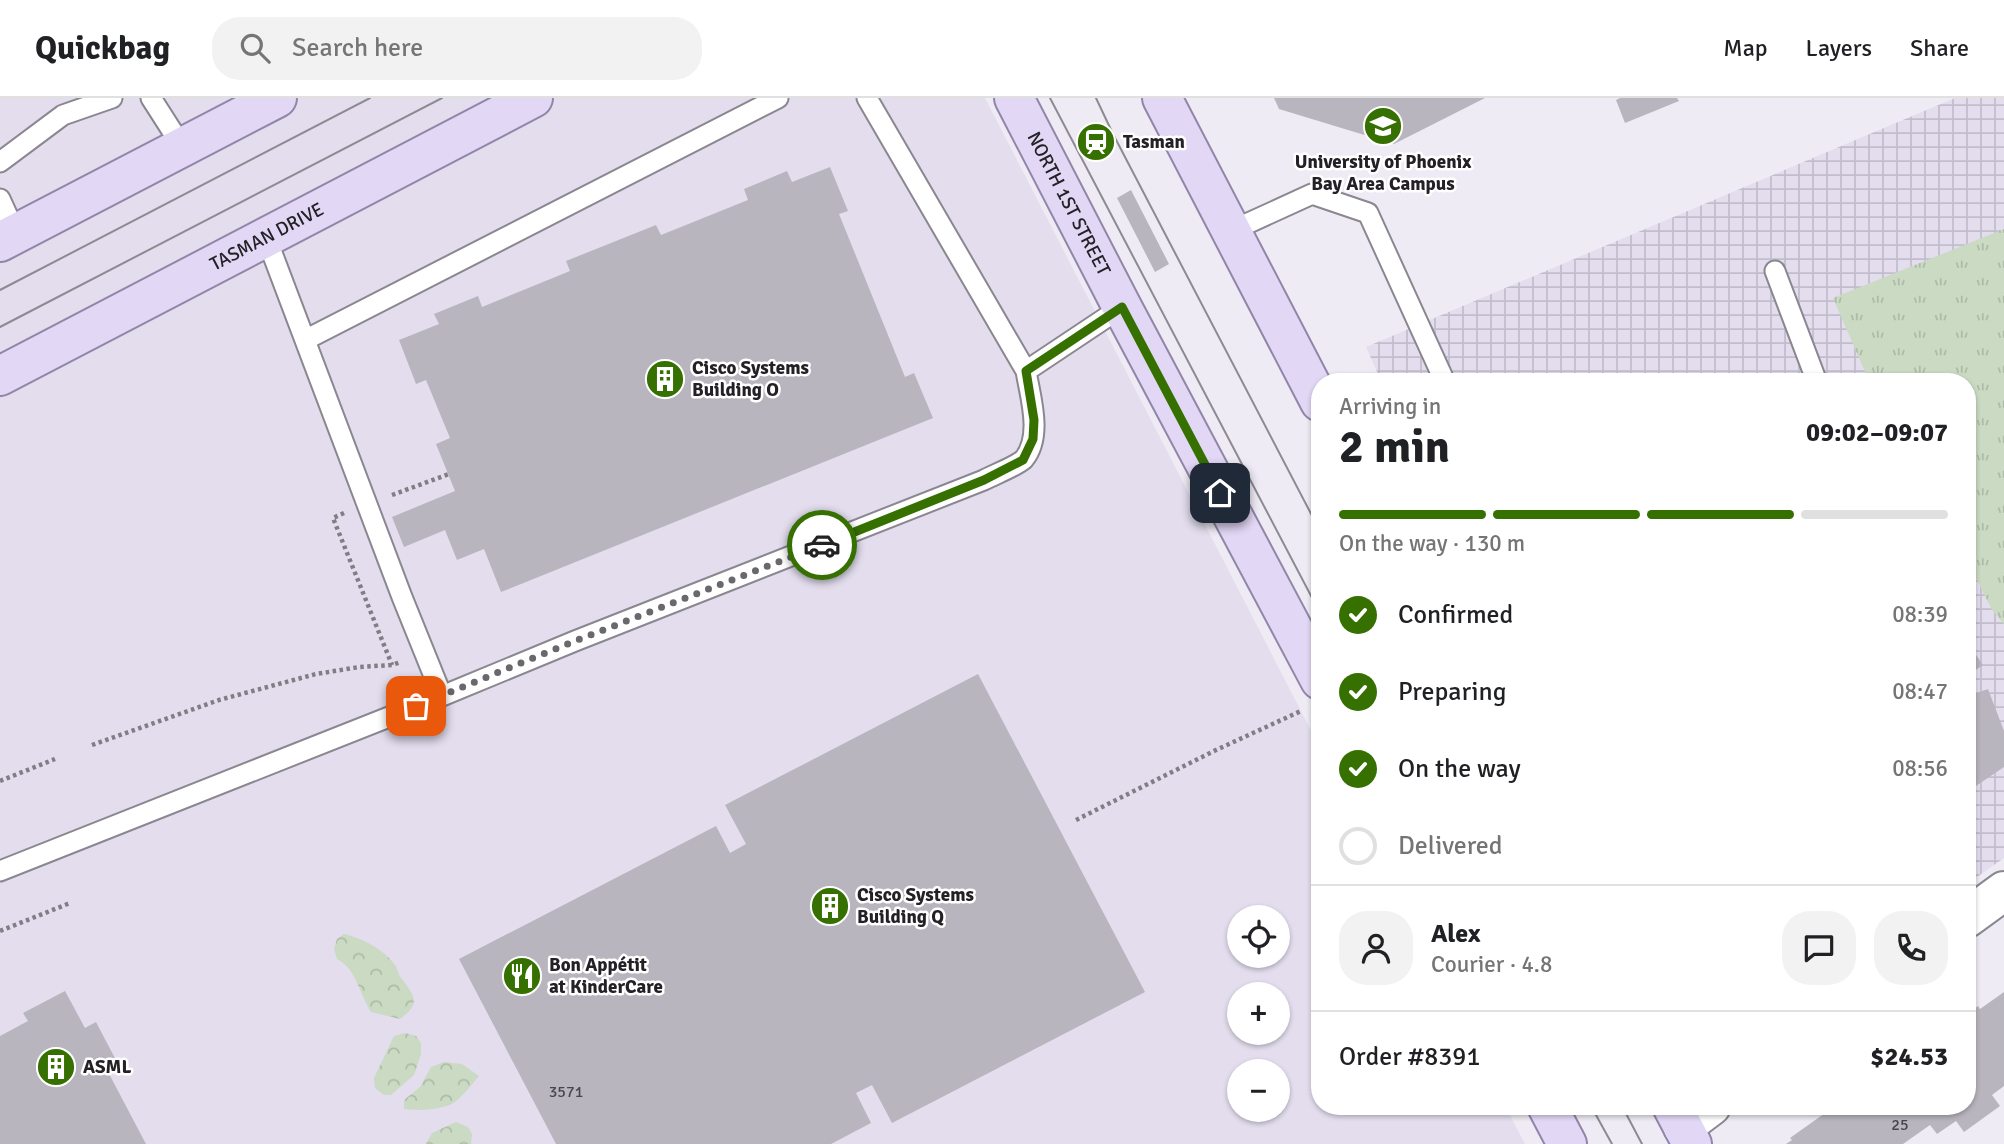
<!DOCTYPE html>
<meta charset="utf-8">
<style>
:root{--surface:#fff;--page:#f2f2f2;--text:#202124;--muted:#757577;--line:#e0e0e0;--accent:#357000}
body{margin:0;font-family:Signika,sans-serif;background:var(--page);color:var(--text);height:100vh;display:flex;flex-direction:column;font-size:26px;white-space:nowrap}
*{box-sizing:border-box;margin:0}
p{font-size:23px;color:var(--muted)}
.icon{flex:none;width:38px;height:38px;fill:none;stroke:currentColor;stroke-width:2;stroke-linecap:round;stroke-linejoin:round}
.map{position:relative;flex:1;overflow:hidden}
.panel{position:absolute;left:1311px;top:275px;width:665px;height:742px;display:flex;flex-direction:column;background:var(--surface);border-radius:28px;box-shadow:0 2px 5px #0004}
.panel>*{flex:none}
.buttons{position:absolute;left:1227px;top:807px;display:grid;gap:14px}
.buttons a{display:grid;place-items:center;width:63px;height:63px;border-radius:50%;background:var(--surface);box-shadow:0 2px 5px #0004;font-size:35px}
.pin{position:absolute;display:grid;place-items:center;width:60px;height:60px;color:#fff;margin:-30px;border-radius:14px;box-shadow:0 4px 10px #0006}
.courier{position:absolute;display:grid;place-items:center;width:70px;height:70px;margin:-35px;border:5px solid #357000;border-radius:50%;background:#fff;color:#222;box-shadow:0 2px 9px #0007}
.summary em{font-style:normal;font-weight:700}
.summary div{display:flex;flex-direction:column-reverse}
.summary{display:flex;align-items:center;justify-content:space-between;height:119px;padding:0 28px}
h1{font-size:46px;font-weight:700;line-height:52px}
.bar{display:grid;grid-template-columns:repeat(4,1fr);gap:10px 7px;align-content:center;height:84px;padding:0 28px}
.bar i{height:9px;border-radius:5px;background:var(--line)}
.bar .selected{background:var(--accent)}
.bar p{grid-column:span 4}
.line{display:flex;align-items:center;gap:18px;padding:0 28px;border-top:2px solid var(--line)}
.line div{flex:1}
.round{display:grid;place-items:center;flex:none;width:74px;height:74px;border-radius:28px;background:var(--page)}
ol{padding:0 28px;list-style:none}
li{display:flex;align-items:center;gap:21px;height:77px}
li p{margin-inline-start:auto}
li .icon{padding:7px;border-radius:50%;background:var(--accent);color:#fff;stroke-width:4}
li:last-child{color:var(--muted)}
li i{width:38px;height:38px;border:4px solid var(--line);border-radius:50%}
header{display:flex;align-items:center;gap:42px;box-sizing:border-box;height:98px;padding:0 35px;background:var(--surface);border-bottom:2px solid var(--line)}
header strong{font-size:33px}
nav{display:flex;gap:38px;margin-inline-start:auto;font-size:24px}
.search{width:490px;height:63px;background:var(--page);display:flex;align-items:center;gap:18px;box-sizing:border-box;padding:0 24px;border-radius:28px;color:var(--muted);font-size:26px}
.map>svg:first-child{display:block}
.built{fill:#e3ddee;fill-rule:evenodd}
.industrial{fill:url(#industrial-grid)}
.grass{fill:url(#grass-tufts)}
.park{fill:url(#park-crowns)}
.building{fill:#b8b5be}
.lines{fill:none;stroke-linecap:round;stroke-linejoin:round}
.service-casing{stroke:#8a8790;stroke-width:23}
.tertiary-casing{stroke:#8a8790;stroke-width:42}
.primary-casing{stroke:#9286a8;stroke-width:42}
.path{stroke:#807e84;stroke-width:4.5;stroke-dasharray:3.5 3.5;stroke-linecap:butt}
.service{stroke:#fff;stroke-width:19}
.tertiary{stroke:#fff;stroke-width:38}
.primary{stroke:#e2d7f5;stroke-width:38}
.tram{stroke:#8d8a91;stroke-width:2}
.done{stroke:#6a686d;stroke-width:7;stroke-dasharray:0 12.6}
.route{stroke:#357000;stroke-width:9}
.labels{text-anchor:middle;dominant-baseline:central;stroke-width:5;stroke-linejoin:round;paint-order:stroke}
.number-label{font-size:16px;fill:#48464b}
.poi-label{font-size:19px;font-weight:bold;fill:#232125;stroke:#fff;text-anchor:start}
.street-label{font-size:19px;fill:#232125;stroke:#fff}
</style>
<header>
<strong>Quickbag</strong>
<div class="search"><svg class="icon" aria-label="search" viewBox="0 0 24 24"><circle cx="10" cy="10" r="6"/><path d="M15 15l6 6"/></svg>Search here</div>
<nav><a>Map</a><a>Layers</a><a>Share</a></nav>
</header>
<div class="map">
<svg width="2004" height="1046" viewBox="0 0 2004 1046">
<defs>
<pattern id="industrial-grid" width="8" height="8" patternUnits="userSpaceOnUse" patternTransform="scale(1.75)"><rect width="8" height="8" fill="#e3ddee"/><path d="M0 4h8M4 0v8" fill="none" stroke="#c2bdcc"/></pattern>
<pattern id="grass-tufts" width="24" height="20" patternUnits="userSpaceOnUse" patternTransform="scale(1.75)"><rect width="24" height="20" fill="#cadac3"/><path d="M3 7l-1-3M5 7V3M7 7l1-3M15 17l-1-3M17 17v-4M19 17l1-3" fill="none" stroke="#adbba7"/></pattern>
<pattern id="park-crowns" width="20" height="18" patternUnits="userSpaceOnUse" patternTransform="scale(1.75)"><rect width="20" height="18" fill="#cadac3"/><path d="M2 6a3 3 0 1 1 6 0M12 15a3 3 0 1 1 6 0" fill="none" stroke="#adbba7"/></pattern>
</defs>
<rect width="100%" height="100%" fill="#eeebf4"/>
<path class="built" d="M0 0H985L1319 648 1320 1008H1505L1525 1046H0ZM1239 819H1278V858H1239ZM1239 896H1278V934H1239ZM1239 973H1278V1012H1239Z"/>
<path class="industrial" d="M1955 0H2004V760L1967 786V284L1381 283 1366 249Z"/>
<path class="grass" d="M2004 131V526L1992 512 1967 462V284L1869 283 1833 200Z"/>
<path class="park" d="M344 836C361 840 384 851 395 867 398 871 398 877 402 881 415 898 421 906 400 921L371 914C360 897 356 870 337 861L334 851 337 841Z
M405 935 416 938 421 945V956L414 977 391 997H384L375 990 374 980 394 938Z
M444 964 462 966 479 978C471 987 464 997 455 1004 444 1012 417 1013 404 1011V1002L420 989 431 969Z
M456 1024 468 1029 472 1036 471 1046H426L432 1035Z"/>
<path class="building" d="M1274 0H1485L1394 46 1279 11Z
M1620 0H1677L1679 3 1625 25 1616 2Z
M830 69 848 113 839 116 905 279 914 275 933 320 501 494 484 451 457 462 445 432 404 449 392 419 455 393 436 346 450 340 426 282 416 286 399 242 439 226 434 216 478 198 482 209 570 173 566 163 656 127 661 137 748 102 744 91 787 73 792 84Z
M1131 92 1169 166 1155 174 1117 100Z
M1967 544 1983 567 1967 578Z
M978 576 1145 894 892 1025 872 987 856 995 871 1025 831 1046H556L459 861 716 728 730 755 746 746 725 707Z
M1967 583 1976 595 1988 591 2004 633V669L1967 694Z
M65 893 85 930 96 924 118 966 107 972 146 1046H0V938L28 923 23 915Z
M2004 894V988L1992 997 2000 1008 1964 1034 1956 1023 1937 1036 1930 1027 1903 1046H1786L1792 1042 1790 1040 1835 1008H1842L1843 1010 1846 1008H1967V916L1978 908 1980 911Z"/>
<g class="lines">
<g class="service-casing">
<path id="service" d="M151 0 183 50
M0 64 63 17 112 0
M0 101 16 136
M1231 133 1312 96 1368 115 1445 284
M266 139 402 499 442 598
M1775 173 1817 284
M305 242 778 0
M1026 273 1122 209
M0 773 442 598 575 543 984 382C993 377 1017 368 1024 361 1043 338 1030 298 1026 273L867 0"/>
</g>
<g class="tertiary-casing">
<path id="tertiary" d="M1967 820 2004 793
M1683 1029 1711 1008"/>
</g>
<g class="primary-casing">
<g id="primary">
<path id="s1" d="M1014 0 1122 209 1320 582"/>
<path d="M1162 0 1320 304"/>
<path d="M0 144 277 0"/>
<path id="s2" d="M0 278 533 0"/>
<path d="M1547 1008 1567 1046"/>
<path d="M1672 1008 1692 1046"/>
</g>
</g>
<path class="path" d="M392 397 449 376
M344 415 333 420 392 567
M92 647 219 602 316 576 359 569 392 567 401 564
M0 683 55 661
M1076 722 1216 652 1301 613
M0 833 70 805"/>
<use href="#service" class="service"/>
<use href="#tertiary" class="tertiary"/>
<use href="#primary" class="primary"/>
<path class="tram" d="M1050 0 1320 515
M1096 0 1113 36 1320 433
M0 192 370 0
M0 229 442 0
M1591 1008 1612 1046
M1622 1008 1642 1046"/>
</g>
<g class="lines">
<path class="done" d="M416 608 575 543 822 447"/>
<path class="route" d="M822 447 984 382 1023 362 1033 341 1034 322 1026 273 1122 209 1220 395"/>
</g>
<defs>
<g id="university-disc" transform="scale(2.0125)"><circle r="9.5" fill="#357000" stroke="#fff"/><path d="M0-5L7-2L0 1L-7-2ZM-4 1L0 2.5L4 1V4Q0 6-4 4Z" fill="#fff"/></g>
<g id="station-disc" transform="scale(2.0125)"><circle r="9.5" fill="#357000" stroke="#fff"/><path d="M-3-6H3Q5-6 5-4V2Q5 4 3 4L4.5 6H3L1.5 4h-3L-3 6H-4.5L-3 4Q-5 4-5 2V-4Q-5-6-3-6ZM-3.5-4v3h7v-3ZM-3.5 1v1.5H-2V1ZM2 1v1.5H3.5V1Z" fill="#fff"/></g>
<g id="building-disc" transform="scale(2.0125)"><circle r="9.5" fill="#357000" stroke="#fff"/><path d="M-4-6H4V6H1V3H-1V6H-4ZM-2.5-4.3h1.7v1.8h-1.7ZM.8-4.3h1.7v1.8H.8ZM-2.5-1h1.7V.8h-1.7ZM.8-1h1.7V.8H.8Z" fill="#fff"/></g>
<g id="restaurant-disc" transform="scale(2.0125)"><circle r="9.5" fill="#357000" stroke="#fff"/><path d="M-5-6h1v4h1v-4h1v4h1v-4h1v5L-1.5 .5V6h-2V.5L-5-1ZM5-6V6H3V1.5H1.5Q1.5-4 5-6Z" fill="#fff"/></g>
</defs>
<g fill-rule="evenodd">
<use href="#university-disc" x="1383" y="28"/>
<use href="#station-disc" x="1096" y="44"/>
<use href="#building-disc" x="665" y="281"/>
<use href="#building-disc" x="830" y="808"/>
<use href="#restaurant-disc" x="522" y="878"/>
<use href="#building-disc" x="56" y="969"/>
</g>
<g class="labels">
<g class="number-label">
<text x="566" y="994">3571</text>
<text x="1900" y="1027">25</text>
</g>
<g class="poi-label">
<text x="1123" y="44">Tasman</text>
<text x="1383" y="64" text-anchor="middle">University of Phoenix<tspan x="1383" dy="22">Bay Area Campus</tspan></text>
<text x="692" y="270">Cisco Systems<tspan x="692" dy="22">Building O</tspan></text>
<text x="857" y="797">Cisco Systems<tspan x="857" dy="22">Building Q</tspan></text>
<text x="549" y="867">Bon Appétit<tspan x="549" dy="22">at KinderCare</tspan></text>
<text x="83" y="969">ASML</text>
</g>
<g class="street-label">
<text stroke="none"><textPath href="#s1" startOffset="119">NORTH 1ST STREET</textPath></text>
<text stroke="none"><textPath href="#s2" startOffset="301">TASMAN DRIVE</textPath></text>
</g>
</g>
</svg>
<div class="buttons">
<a><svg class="icon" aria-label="locate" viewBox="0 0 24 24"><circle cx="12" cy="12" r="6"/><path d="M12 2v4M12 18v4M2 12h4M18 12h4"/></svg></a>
<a>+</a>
<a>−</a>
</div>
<div class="pin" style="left:416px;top:608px;background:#ea580c"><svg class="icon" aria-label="bag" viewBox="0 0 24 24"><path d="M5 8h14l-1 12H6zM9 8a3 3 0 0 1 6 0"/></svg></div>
<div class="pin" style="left:1220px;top:395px;background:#1f2937"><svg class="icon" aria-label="home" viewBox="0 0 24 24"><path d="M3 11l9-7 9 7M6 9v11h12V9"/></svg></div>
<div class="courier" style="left:822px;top:447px"><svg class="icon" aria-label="car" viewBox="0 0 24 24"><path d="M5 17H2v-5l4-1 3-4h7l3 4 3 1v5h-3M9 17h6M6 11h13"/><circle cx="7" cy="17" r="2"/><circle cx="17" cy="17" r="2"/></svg></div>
<section class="panel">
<div class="summary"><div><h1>2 min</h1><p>Arriving in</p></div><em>09:02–09:07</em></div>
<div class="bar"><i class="selected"></i><i class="selected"></i><i class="selected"></i><i></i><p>On the way · 130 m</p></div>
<ol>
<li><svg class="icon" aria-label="check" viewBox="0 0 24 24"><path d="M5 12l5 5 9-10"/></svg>Confirmed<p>08:39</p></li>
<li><svg class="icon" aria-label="check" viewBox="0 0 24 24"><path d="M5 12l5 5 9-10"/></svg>Preparing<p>08:47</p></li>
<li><svg class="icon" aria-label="check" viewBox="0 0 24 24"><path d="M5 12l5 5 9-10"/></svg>On the way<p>08:56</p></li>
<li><i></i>Delivered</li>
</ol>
<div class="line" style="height:126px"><a class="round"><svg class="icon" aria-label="person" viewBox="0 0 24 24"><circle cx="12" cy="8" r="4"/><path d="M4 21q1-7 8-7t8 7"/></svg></a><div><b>Alex</b><p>Courier · 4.8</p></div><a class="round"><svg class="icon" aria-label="chat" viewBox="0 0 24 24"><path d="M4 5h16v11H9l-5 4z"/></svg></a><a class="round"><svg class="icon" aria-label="phone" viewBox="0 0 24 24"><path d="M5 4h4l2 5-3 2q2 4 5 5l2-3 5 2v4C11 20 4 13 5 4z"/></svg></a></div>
<div class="line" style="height:91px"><div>Order #8391</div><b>$24.53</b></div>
</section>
</div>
